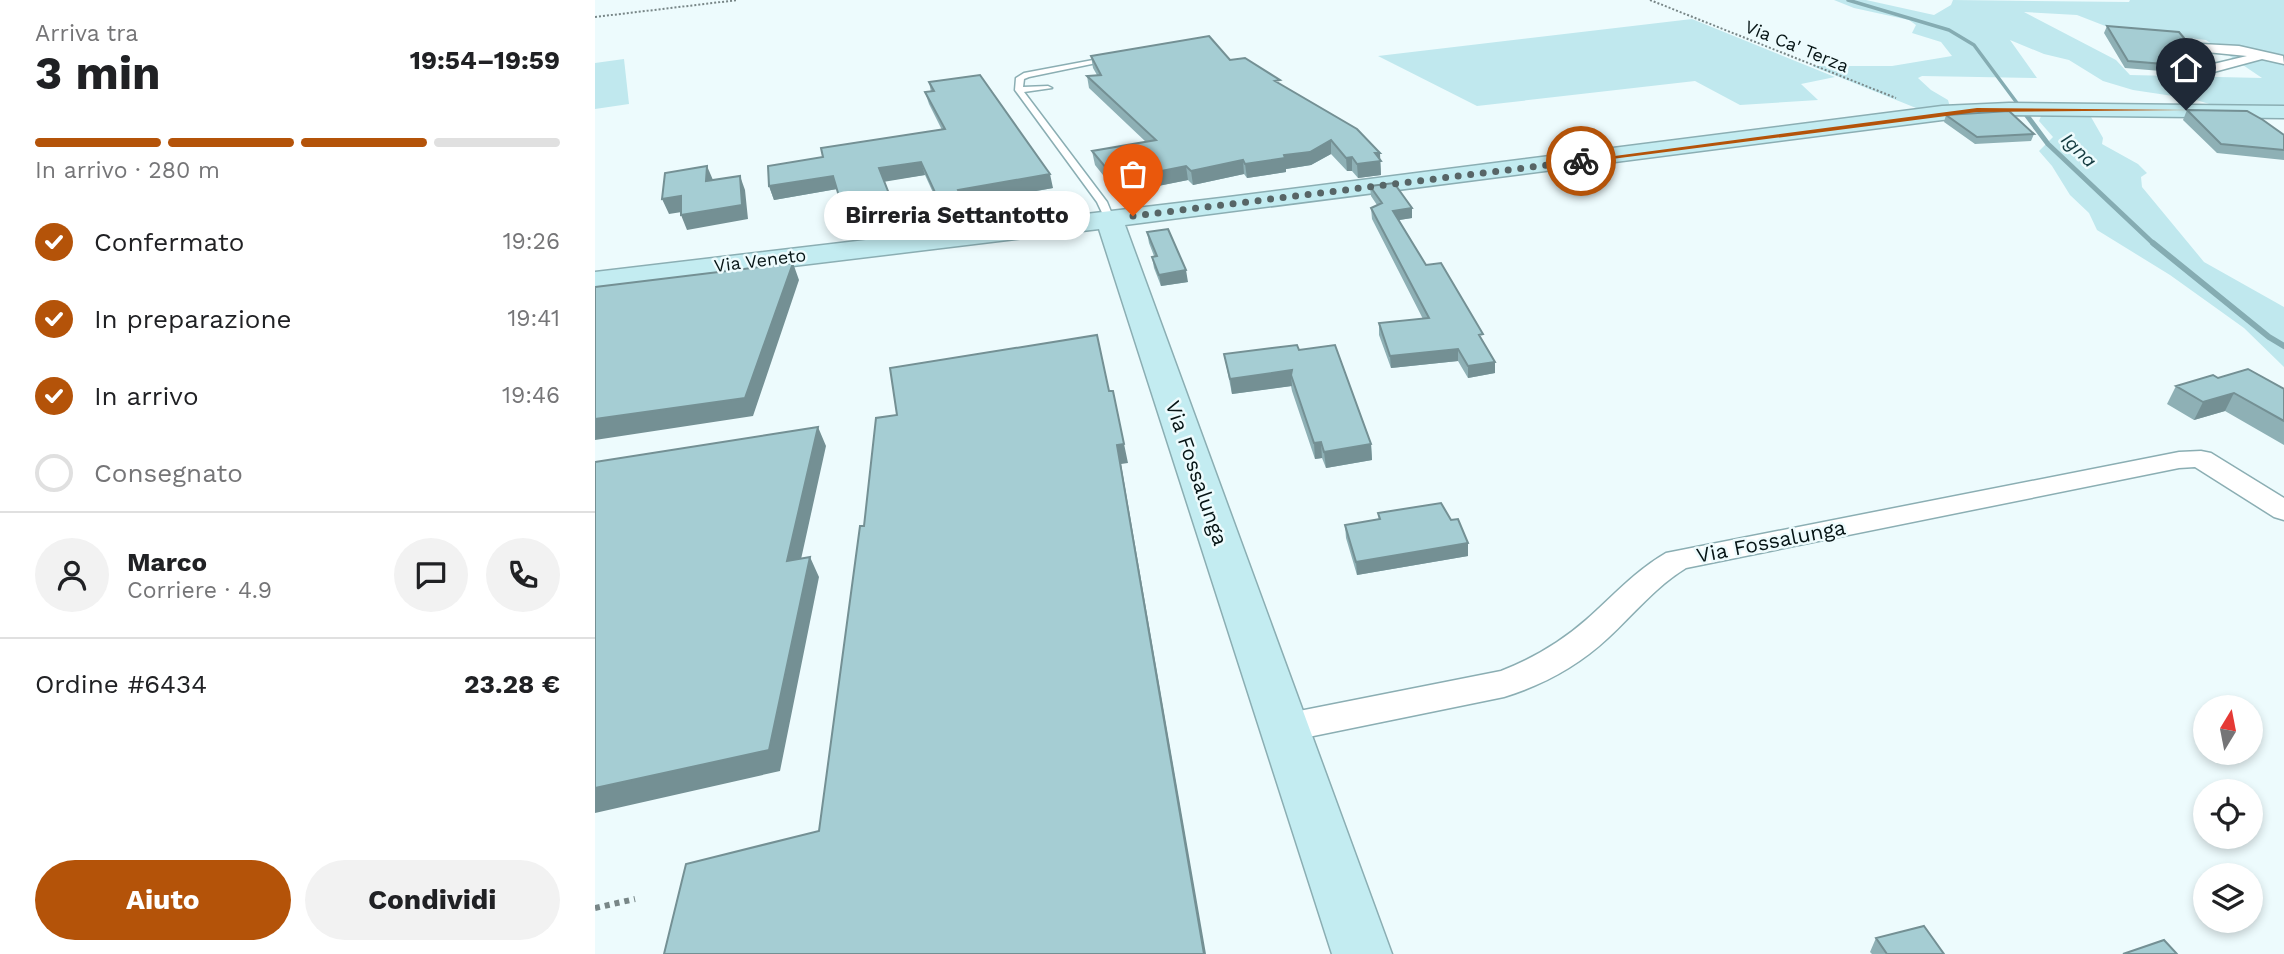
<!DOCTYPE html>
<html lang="it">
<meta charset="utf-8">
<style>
:root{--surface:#fff;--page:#f2f2f2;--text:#202124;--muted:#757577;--line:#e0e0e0;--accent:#b45309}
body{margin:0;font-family:"Work Sans",sans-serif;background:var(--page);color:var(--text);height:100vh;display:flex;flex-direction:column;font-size:26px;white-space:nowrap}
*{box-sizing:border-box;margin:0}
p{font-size:23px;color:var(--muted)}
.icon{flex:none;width:38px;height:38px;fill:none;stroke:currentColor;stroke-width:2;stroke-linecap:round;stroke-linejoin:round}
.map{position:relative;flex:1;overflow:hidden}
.details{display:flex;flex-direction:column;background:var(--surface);width:595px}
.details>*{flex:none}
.needle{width:46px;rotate:10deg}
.controls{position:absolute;left:1598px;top:695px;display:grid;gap:14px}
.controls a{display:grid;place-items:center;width:70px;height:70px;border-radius:50%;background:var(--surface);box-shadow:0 4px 10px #0003;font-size:35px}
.pin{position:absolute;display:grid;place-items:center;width:60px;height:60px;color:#fff;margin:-72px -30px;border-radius:50% 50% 50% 0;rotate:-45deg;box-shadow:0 0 7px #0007}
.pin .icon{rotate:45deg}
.courier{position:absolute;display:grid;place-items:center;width:70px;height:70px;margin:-35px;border:5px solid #b45309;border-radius:50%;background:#fff;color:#222;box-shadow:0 2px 9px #0007}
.bubble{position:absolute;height:49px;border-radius:24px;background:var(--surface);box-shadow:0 4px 10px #0003;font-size:23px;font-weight:700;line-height:49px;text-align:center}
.overview em{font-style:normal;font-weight:700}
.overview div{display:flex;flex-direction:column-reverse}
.overview{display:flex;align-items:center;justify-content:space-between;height:119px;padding:0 35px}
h1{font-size:46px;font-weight:700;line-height:52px}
.bar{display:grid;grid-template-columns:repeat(4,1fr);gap:10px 7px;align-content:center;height:84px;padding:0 35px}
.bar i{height:9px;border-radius:5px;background:var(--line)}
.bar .active{background:var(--accent)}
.bar p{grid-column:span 4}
.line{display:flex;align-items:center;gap:18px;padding:0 35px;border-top:2px solid var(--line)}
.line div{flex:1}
.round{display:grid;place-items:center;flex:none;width:74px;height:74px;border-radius:37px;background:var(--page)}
ol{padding:0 35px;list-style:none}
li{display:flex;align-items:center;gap:21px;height:77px}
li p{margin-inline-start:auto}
li .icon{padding:7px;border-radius:50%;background:var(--accent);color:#fff;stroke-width:4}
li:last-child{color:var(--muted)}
li i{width:38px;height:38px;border:4px solid var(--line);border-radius:50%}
.action{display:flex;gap:14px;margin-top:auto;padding:14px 35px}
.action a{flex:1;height:80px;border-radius:42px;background:var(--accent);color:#fff;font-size:28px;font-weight:700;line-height:80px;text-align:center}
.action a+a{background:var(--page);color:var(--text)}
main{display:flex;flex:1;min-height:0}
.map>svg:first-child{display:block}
.green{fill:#c0e8ee;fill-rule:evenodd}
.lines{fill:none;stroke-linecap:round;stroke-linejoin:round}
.stream-far2{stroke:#85acb2;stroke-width:3.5}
.stream-far1{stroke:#85acb2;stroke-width:5}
.stream{stroke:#85acb2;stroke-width:6}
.lane-casing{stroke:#8baeb3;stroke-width:3}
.street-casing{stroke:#8baeb3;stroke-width:3}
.secondary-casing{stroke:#8baeb3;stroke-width:3}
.path-far1{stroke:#788687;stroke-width:2;stroke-dasharray:2 2;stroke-linecap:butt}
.path{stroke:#788687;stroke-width:6;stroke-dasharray:5 5;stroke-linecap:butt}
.lane{fill:#fff;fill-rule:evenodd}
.street{fill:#fff;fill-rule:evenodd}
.secondary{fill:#c3ecf1;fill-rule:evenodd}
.wall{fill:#8eb0b5}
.shaded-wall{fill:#749094}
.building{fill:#a5cdd3;stroke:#749094;stroke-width:2}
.route{fill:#b45309}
.done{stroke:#576566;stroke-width:7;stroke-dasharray:0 12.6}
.labels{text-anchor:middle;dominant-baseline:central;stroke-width:5;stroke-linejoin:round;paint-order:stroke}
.far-street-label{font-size:18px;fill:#061415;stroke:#edfbfd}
.far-water-label{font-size:19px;font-style:italic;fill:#133a3f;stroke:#edfbfd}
.street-label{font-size:21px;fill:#061415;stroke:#edfbfd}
</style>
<main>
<section class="details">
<div class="overview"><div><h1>3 min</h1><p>Arriva tra</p></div><em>19:54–19:59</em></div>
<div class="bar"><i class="active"></i><i class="active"></i><i class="active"></i><i></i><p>In arrivo · 280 m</p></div>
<ol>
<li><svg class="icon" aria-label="check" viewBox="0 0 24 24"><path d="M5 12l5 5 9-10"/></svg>Confermato<p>19:26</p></li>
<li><svg class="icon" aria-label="check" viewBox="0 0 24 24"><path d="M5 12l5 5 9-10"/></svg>In preparazione<p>19:41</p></li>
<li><svg class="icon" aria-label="check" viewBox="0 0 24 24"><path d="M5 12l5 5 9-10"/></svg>In arrivo<p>19:46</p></li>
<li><i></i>Consegnato</li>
</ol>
<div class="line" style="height:126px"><a class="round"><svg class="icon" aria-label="person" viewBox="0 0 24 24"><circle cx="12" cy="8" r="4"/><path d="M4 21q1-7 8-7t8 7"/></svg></a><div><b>Marco</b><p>Corriere · 4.9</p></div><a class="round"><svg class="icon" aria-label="chat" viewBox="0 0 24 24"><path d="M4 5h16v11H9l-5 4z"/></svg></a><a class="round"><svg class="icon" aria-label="phone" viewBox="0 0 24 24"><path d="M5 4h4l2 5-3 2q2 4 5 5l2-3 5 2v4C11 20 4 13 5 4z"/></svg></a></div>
<div class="line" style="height:91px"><div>Ordine #6434</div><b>23.28 €</b></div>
<div class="action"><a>Aiuto</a><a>Condividi</a></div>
</section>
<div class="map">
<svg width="1689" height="954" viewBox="0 0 1689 954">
<rect width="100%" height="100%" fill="#edfbfd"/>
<path class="green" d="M1239 0H1271L1339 15 1356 5 1358 0 1534 2 1535 0H1689V108L1624 107 1598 99 1538 90 1508 81 1474 60 1449 54 1415 40 1442 78 1327 76 1323 78 1336 90 1353 100 1355 107 1326 110 1217 66H1297L1357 56 1346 42 1317 33 1321 25 1314 20 1259 8ZM1429 12 1482 15 1518 29 1611 40 1667 78 1535 75 1521 60Z
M1097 19 1240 77 1206 84 1223 100 1145 105 1100 81 882 106 783 56Z
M29 59 34 104 0 109V63Z
M1449 109 1492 110 1508 138 1507 144 1543 164 1552 173 1546 177 1547 187 1609 262 1689 307V367L1649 328 1575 275 1502 230 1494 213 1475 195 1457 166 1444 151 1458 137 1444 121Z"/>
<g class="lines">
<path class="stream-far2" d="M1253 0 1354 30 1379 45 1425 107"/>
<path class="stream-far1" d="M1424 105 1453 144 1560 245"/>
<path class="stream" d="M1558 243 1674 337 1689 346"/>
<g class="lane-casing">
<path id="lane" d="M514 57 516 60 434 77 429 79 428 87 453 86 457 88 429 92 512 202 519 219 514 222 511 221 502 202 420 90 421 78 429 73Z"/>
</g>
<g class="street-casing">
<path id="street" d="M1606 44 1644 46 1688 56 1689 64 1667 59 1615 73 1610 72V66L1652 56 1601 51 1599 48Z
M1606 451 1616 453 1689 498V520L1679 517 1600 467 1584 468 1091 568C1060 587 1039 614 1013 638 983 666 948 685 909 697L689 742 676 738 671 728 676 718 689 714 906 671C937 659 966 642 991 620 1018 596 1040 571 1071 553L1584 452Z"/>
</g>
<g class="secondary-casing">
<path id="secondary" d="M1414 103 1689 106V118L1414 115 1347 120 530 225 797 954H737L504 229 0 290V272L626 198 1347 106Z"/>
</g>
<path class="path-far1" d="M1055 0 1301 98
M0 17 143 0"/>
<path class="path" d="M0 908 40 899"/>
<use href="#lane" class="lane"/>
<use href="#street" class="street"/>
<use href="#secondary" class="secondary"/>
</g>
<path class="wall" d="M1512 26 1605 57 1603 64 1605 67 1602 74 1530 68 1509 33Z
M496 56 635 60 685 85 785 160 786 175 763 178 757 171H752L736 154 716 165 691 169V172L652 178 649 174 598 185 593 180 523 194 500 165 497 151 551 142 494 88 492 76 502 75 498 68Z
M334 82 458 188 369 204 376 225 354 228 330 175 289 181 303 218 254 227 242 189 179 200 174 186 228 157 347 130 334 104 330 92H336Z
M1592 110 1689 135V160L1622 153 1588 120Z
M1351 115 1439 134 1436 141 1380 144 1349 122Z
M775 186 817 208V218L804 220 831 265 888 341 900 362V373L873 378 863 361 796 368 784 335V323L828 319 777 219 776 208 782 205 776 196Z
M552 232 593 282 566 286 559 268 557 257 559 256 554 243Z
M704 350 776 444 777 460 731 468 727 458 720 459 697 391 696 386 637 394 629 354Z
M1623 378 1689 389V445L1630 411 1599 420 1572 404 1581 386Z
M783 513 856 520 873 543V556L762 575 751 538 750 525 784 520Z
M1281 938 1349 954H1277L1275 952Z"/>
<path class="shaded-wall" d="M736 140V154L716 165 691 169V172L652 178 650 164 689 155Z
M780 153H785L786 175 763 178 762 164Z
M757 157V171H752L751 158Z
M648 160 649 174 598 185 596 171Z
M326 162 330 175 288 182 284 168Z
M112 166 118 180 111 181Z
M591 166 593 180 523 194 521 180Z
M455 174 458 188 367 204 363 190Z
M145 176 150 190 153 219 92 230 86 215Z
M238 176 242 189 179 200 174 186Z
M86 196 93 211 74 214 67 199Z
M298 204 303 218 254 227 249 213Z
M817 208V218L798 221V211Z
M372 211 376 225 354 228 350 214Z
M198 263 204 280 158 416 0 440V419Z
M591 270 593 282 566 286 564 275Z
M863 349V361L796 368 795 356Z
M900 362V373L873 378V366Z
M697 370 696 375 697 386 637 394 635 379Z
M518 391 533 463 526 464 611 954H609L522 445Z
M1639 393 1630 411 1599 420 1608 402Z
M223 427 231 446 201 582 192 561Z
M726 442 727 458 720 459 719 443Z
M776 444 777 460 731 468 729 452Z
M873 543V556L762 575 761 562Z
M215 557 224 577 185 771 0 813V788Z"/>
<path class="building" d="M1512 26 1584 32 1605 57H1597L1605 67 1533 61Z
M614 36 635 60 650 58 685 80 680 81 762 129 785 153H780L786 161 762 164 757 157 751 158 736 140 715 152 689 155 690 158 650 164 648 160 596 171 591 166 521 180 497 151 561 140 492 76 506 75 496 56Z
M385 75 455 174 363 190 372 211 350 214 326 162 284 168 298 204 249 213 238 176 174 186 173 166 228 157 226 148 350 129 330 92 339 91 334 82Z
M1592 110 1652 111 1668 120 1689 135V150L1626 144Z
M1414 111 1439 134 1382 137 1351 115Z
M112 166 111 181 145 176 147 205 86 215V196L67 199 70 173Z
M799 183 817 208 798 211 831 265 846 263 888 334 884 335 900 362 873 366 863 349 795 356 784 323 834 318 776 208 787 203 775 186Z
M573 229 591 270 564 275 557 257 562 256 552 232Z
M198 263 150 398 0 419V287Z
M502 335 514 391H518L529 444 522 445 609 954H69L91 864 224 831 265 526H269L281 418 302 415 295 368Z
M702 345 704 350 740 345 776 444 729 452 726 442 719 443 696 375 697 370 635 379 629 354Z
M1653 369 1689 389V421L1639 393 1608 402 1581 386 1618 375 1623 378Z
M223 427 192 561 215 557 174 750 0 788V462Z
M846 503 856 520 863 519 873 543 761 562 750 525 785 519 783 513Z
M1329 926 1349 954H1292L1281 938Z
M1569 940 1582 954H1528Z"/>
<path class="route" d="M1382 108 1594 110 1382 112 986 163 982 161Z"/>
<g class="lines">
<path class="done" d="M538 216 986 161"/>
</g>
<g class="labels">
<g class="far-street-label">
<text transform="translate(1202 46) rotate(22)">Via Ca' Terza</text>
<text transform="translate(165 260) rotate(-7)">Via Veneto</text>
</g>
<g class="far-water-label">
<text transform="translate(1484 150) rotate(44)">Igna</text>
</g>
<g class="street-label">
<text transform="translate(602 473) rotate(71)">Via Fossalunga</text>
<text transform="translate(1176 541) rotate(-11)">Via Fossalunga</text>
</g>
</g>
</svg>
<div class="controls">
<a><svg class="needle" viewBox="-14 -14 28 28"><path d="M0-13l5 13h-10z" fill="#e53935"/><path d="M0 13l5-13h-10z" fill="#757577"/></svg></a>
<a><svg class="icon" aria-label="locate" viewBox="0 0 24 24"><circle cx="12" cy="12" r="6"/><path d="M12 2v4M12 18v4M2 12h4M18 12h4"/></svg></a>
<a><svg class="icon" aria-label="layers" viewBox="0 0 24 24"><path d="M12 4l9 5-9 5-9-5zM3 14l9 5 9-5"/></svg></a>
</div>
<div class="pin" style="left:538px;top:216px;background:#ea580c"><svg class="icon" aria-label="bag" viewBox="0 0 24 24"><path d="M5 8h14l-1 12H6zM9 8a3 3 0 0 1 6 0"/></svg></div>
<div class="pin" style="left:1591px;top:110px;background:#1f2937"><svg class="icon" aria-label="home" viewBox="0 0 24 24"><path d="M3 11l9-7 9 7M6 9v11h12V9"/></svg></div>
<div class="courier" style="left:986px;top:161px"><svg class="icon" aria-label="bike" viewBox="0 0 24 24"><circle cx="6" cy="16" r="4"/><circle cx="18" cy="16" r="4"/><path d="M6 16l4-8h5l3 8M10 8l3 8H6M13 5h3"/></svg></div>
<div class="bubble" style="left:229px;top:191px;width:266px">Birreria Settantotto</div>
</div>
</main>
